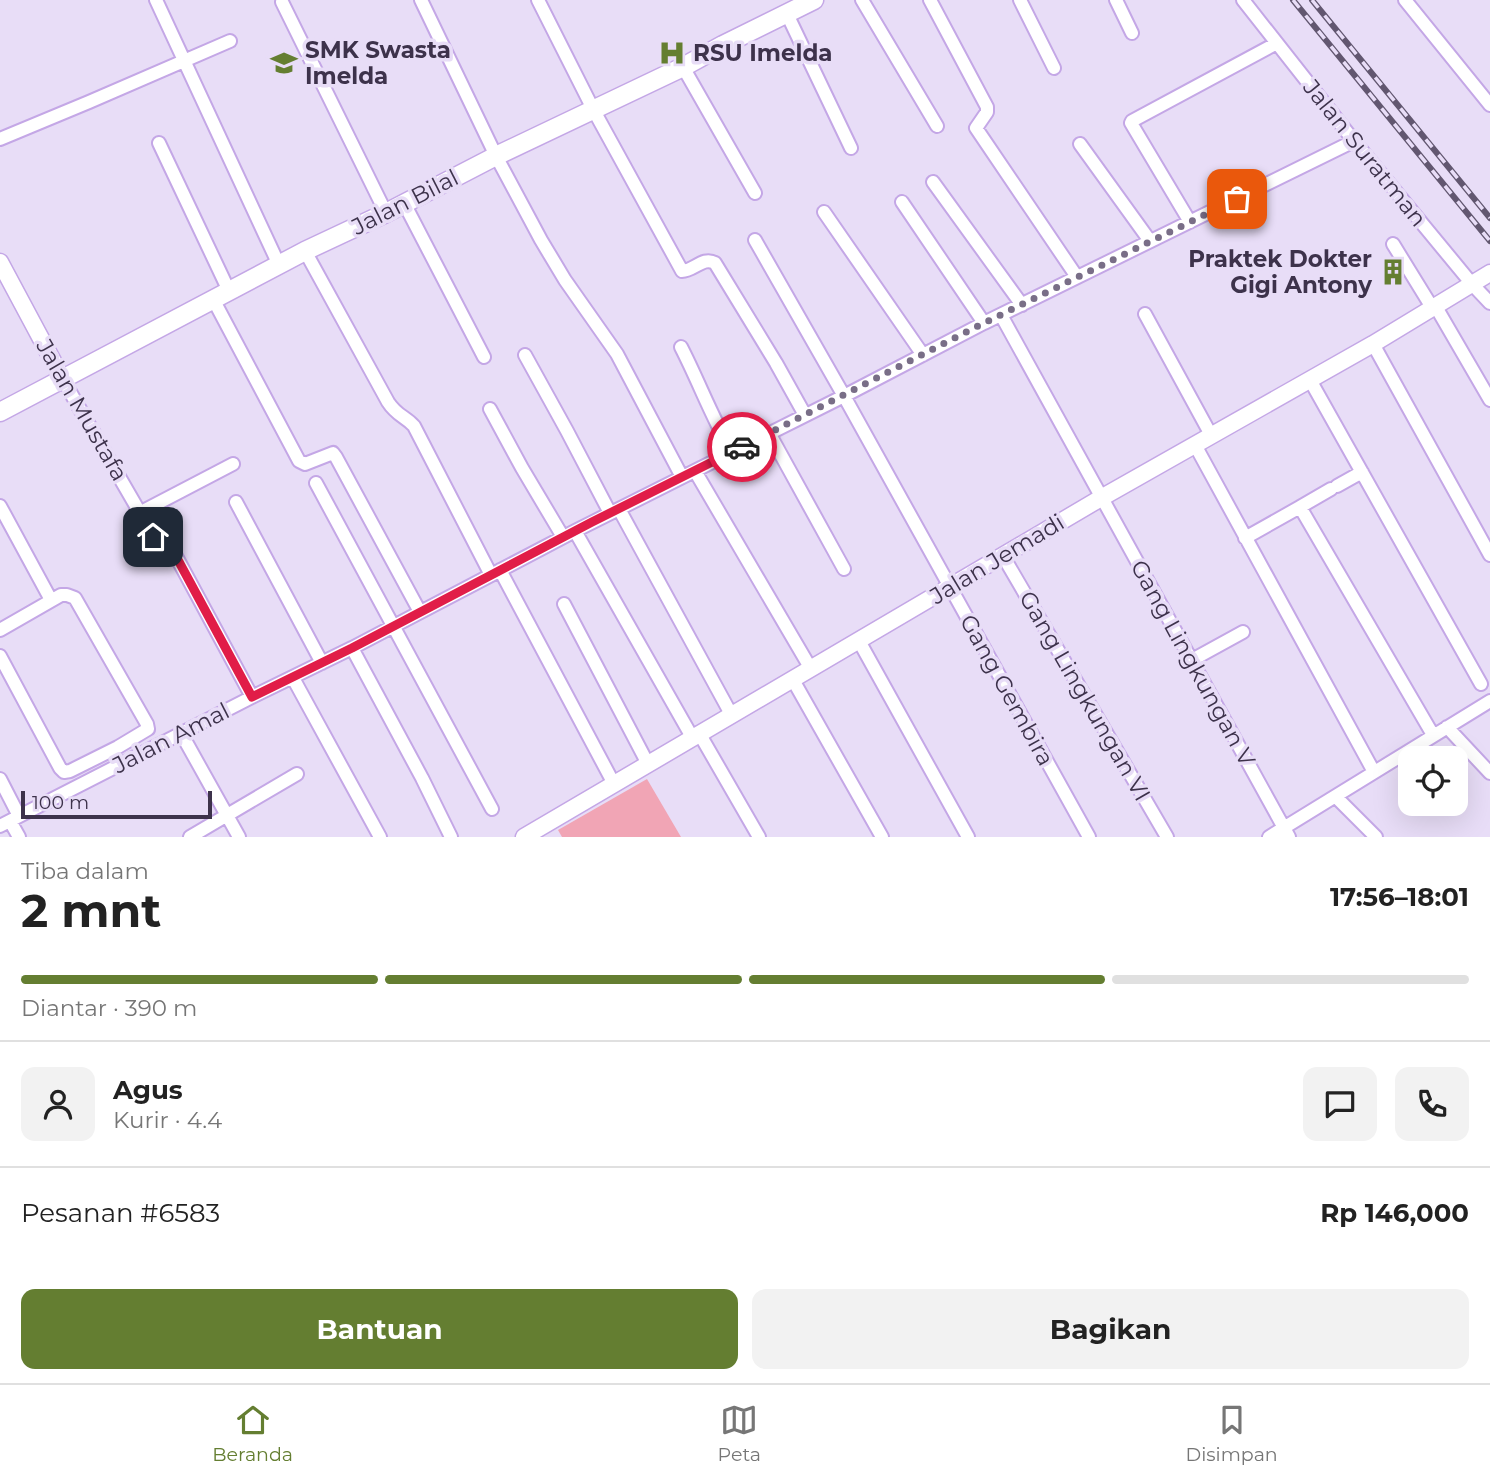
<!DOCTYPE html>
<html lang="id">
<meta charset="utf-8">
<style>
:root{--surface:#fff;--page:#f2f2f2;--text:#222;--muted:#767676;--line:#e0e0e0;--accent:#647e31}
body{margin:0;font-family:Montserrat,sans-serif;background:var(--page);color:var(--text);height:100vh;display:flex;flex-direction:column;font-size:26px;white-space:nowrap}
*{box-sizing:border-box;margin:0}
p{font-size:23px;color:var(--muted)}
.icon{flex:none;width:38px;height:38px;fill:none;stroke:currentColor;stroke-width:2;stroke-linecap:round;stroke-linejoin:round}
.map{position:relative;height:837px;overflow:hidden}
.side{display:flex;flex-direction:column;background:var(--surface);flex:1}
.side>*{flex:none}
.fabs{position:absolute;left:1398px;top:746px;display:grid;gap:14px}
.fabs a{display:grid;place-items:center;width:70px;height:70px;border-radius:14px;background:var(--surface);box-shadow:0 7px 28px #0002;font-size:35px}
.scale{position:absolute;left:21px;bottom:18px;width:191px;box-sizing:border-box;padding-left:7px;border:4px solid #3d324b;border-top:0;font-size:19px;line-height:24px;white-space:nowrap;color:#3d324b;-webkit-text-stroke:5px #e8ddf7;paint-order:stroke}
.pin{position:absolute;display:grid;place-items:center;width:60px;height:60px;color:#fff;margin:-30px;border-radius:14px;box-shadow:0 4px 10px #0006}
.courier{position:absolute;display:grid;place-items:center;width:70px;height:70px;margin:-35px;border:5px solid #e11d48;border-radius:50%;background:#fff;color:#222;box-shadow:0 2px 9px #0007}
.overview em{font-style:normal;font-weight:700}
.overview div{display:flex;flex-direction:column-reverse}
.overview{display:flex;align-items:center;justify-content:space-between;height:119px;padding:0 21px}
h1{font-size:46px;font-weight:700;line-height:52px}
.bar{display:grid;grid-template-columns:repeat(4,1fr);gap:10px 7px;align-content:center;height:84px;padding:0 21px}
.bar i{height:9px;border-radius:5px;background:var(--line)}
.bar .on{background:var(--accent)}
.bar p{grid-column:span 4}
.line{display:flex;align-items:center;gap:18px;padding:0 21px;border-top:2px solid var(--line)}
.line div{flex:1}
.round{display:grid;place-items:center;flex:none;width:74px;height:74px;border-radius:14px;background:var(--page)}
.primary-button{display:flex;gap:14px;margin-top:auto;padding:14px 21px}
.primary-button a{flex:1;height:80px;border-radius:14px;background:var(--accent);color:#fff;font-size:28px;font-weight:700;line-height:80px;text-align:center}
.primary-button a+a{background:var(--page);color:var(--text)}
.menu{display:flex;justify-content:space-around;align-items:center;height:98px;border-top:2px solid var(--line);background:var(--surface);font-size:19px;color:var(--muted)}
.menu a{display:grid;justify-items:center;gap:4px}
.menu .on{color:var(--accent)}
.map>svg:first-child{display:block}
.green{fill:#f1a5b5}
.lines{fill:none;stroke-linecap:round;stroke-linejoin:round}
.minor-casing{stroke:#c4a7e6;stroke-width:16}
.tertiary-casing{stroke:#c4a7e6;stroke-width:19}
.secondary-casing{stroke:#c4a7e6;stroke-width:21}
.minor{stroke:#fff;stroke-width:12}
.tertiary{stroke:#fff;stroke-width:16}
.secondary{stroke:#fff;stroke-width:18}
.rail-casing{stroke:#625770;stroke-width:6}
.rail{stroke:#e8ddf7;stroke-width:3.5;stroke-dasharray:10;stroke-linecap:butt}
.done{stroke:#796e87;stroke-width:7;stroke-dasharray:0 12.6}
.route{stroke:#e11d48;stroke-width:9}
.labels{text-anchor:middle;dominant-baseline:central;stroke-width:7;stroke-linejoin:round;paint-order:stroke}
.poi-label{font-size:23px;font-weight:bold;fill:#3d324b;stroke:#e8ddf7;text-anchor:start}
.street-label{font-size:23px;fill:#3d324b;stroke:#e8ddf7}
</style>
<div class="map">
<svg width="1490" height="837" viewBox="0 0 1490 837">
<rect width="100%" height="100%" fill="#e8ddf7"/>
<path class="green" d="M647 779 681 837H562L558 830Z"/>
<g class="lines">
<g class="minor-casing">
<path id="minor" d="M156 0 279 265
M421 0 496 156 541 240 565 280 617 354 682 477
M538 0 593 109 682 271C694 271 703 256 715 263L776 363 805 415
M862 0 937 126
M930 0 987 107V112L976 128 1077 277
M1020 0 1054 68
M1116 0 1132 33
M1243 0 1354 141 1472 284 1490 303
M1405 0 1490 105
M282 2 386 213
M787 14 851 148
M683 67 755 193
M0 139 89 102 230 41
M159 143 229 291
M1080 144 1150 241
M933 182 1022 305
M902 202 984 323
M404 203 484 357
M824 212 923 355
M1190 222 1131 123 1132 121 1277 43
M755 240 844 396 1089 837
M1393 244 1433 309
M305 251 388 402C397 416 405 416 414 426L491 575
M213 299 299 461 305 464 333 453 336 457 420 612
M1436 307 1490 400
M1145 314 1211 435
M1001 315 1289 837
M1373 344 1490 555
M681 347C699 382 712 418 732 452
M525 355 567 431 610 513
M62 378 154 537C159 542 165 542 171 547L252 697
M1310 380 1481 684
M490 409 522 468 563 537
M769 433 844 569
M1195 445 1374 772
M695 471 811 669
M316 483 492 809
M1337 486 1362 472
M236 502 322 663
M0 506 51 600
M1300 507 1331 489
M619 509 731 714
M141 512 233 464
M575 531 692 737
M1245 538 1300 507 1433 735
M1003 556 1167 837
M500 570 614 784
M564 604 648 764
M0 630 61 595H67L75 598 147 724 148 729 118 747 70 771 64 772 60 768 0 656
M859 641 968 837
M352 648 422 778 451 837
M1192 660 1243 632
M293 678 380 837
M793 680 882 837
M1447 727 1490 773
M181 733 239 837
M699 733 759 837
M0 779 19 816
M1336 797 1376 837
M10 821 19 837
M0 826 252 697 352 648 575 531 844 396 984 323 1354 141
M190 837 297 774
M1269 837 1490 701"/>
</g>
<g class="tertiary-casing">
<path id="tertiary" d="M0 262 62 378
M524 837 1101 498 1373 344 1490 273"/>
</g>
<g class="secondary-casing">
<path id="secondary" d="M0 412 305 251 386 213 496 156 683 67 723 45 814 0"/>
</g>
<use href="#minor" class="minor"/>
<use href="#tertiary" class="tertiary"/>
<use href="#secondary" class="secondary"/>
<g class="rail-casing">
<path id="rail" d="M1293 0 1490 241
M1312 0 1490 218"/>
</g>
<use href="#rail" class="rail"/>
</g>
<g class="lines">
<path class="done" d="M742 447 984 323 1237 199"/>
<path class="route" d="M153 537C159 542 165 542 171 547L252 697 352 648 592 522 742 447"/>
</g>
<defs>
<g id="hospital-bare" transform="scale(2.1)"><path d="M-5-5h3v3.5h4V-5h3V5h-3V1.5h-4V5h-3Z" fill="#647e31" stroke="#e8ddf7" stroke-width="2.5" paint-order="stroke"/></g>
<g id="school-bare" transform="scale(2.1)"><path d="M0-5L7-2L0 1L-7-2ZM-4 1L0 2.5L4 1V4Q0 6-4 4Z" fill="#647e31" stroke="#e8ddf7" stroke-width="2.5" paint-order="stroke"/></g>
<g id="building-bare" transform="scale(2.1)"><path d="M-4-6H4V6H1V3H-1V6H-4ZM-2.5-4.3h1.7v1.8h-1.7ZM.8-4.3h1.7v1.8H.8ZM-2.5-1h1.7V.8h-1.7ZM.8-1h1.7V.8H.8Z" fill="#647e31" stroke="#e8ddf7" stroke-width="2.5" paint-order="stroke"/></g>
</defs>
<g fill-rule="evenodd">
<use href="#hospital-bare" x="672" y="53"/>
<use href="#school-bare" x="284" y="63"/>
<use href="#building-bare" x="1393" y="272"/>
</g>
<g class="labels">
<g class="poi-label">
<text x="305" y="50">SMK Swasta<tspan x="305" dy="26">Imelda</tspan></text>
<text x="693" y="53">RSU Imelda</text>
<text x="1372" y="259" text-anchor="end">Praktek Dokter<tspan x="1372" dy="26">Gigi Antony</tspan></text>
</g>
<g class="street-label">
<text transform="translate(1365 153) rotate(51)">Jalan Suratman</text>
<text transform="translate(405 202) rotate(-27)">Jalan Bilal</text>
<text transform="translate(82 410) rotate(60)">Jalan Mustafa</text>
<text transform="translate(997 559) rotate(-31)">Jalan Jemadi</text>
<text transform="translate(1193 663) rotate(61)">Gang Lingkungan V</text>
<text transform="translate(1007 690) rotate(61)">Gang Gembira</text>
<text transform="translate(1085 696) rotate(60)">Gang Lingkungan VI</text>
<text transform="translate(171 738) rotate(-27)">Jalan Amal</text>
</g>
</g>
</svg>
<div class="fabs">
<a><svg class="icon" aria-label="locate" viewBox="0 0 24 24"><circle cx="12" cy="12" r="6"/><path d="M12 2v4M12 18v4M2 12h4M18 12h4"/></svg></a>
</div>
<div class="scale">100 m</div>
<div class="pin" style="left:1237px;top:199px;background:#ea580c"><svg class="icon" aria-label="bag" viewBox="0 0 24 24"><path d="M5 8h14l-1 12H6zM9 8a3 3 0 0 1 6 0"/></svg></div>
<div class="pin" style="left:153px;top:537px;background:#1f2937"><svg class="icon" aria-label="home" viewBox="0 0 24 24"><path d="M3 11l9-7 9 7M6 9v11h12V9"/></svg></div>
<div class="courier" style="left:742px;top:447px"><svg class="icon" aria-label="car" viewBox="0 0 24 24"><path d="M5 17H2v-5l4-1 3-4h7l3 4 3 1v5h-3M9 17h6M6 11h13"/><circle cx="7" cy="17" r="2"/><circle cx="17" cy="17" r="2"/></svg></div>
</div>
<section class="side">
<div class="overview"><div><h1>2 mnt</h1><p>Tiba dalam</p></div><em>17:56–18:01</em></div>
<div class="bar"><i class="on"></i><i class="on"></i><i class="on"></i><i></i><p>Diantar · 390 m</p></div>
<div class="line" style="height:126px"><a class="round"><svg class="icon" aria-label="person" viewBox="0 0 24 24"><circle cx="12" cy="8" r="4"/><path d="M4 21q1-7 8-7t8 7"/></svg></a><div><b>Agus</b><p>Kurir · 4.4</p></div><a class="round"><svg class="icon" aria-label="chat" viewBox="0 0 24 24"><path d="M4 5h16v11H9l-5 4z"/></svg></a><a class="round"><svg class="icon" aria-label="phone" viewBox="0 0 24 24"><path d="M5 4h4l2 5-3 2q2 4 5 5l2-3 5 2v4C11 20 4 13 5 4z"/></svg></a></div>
<div class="line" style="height:91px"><div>Pesanan #6583</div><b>Rp 146,000</b></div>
<div class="primary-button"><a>Bantuan</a><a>Bagikan</a></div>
</section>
<nav class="menu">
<a class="on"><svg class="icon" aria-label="home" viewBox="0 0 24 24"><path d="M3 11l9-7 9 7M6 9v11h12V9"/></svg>Beranda</a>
<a><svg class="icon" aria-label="map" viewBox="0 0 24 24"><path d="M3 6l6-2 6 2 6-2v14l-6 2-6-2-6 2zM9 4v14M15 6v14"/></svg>Peta</a>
<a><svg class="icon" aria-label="saved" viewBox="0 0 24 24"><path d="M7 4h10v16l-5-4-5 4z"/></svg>Disimpan</a>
</nav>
